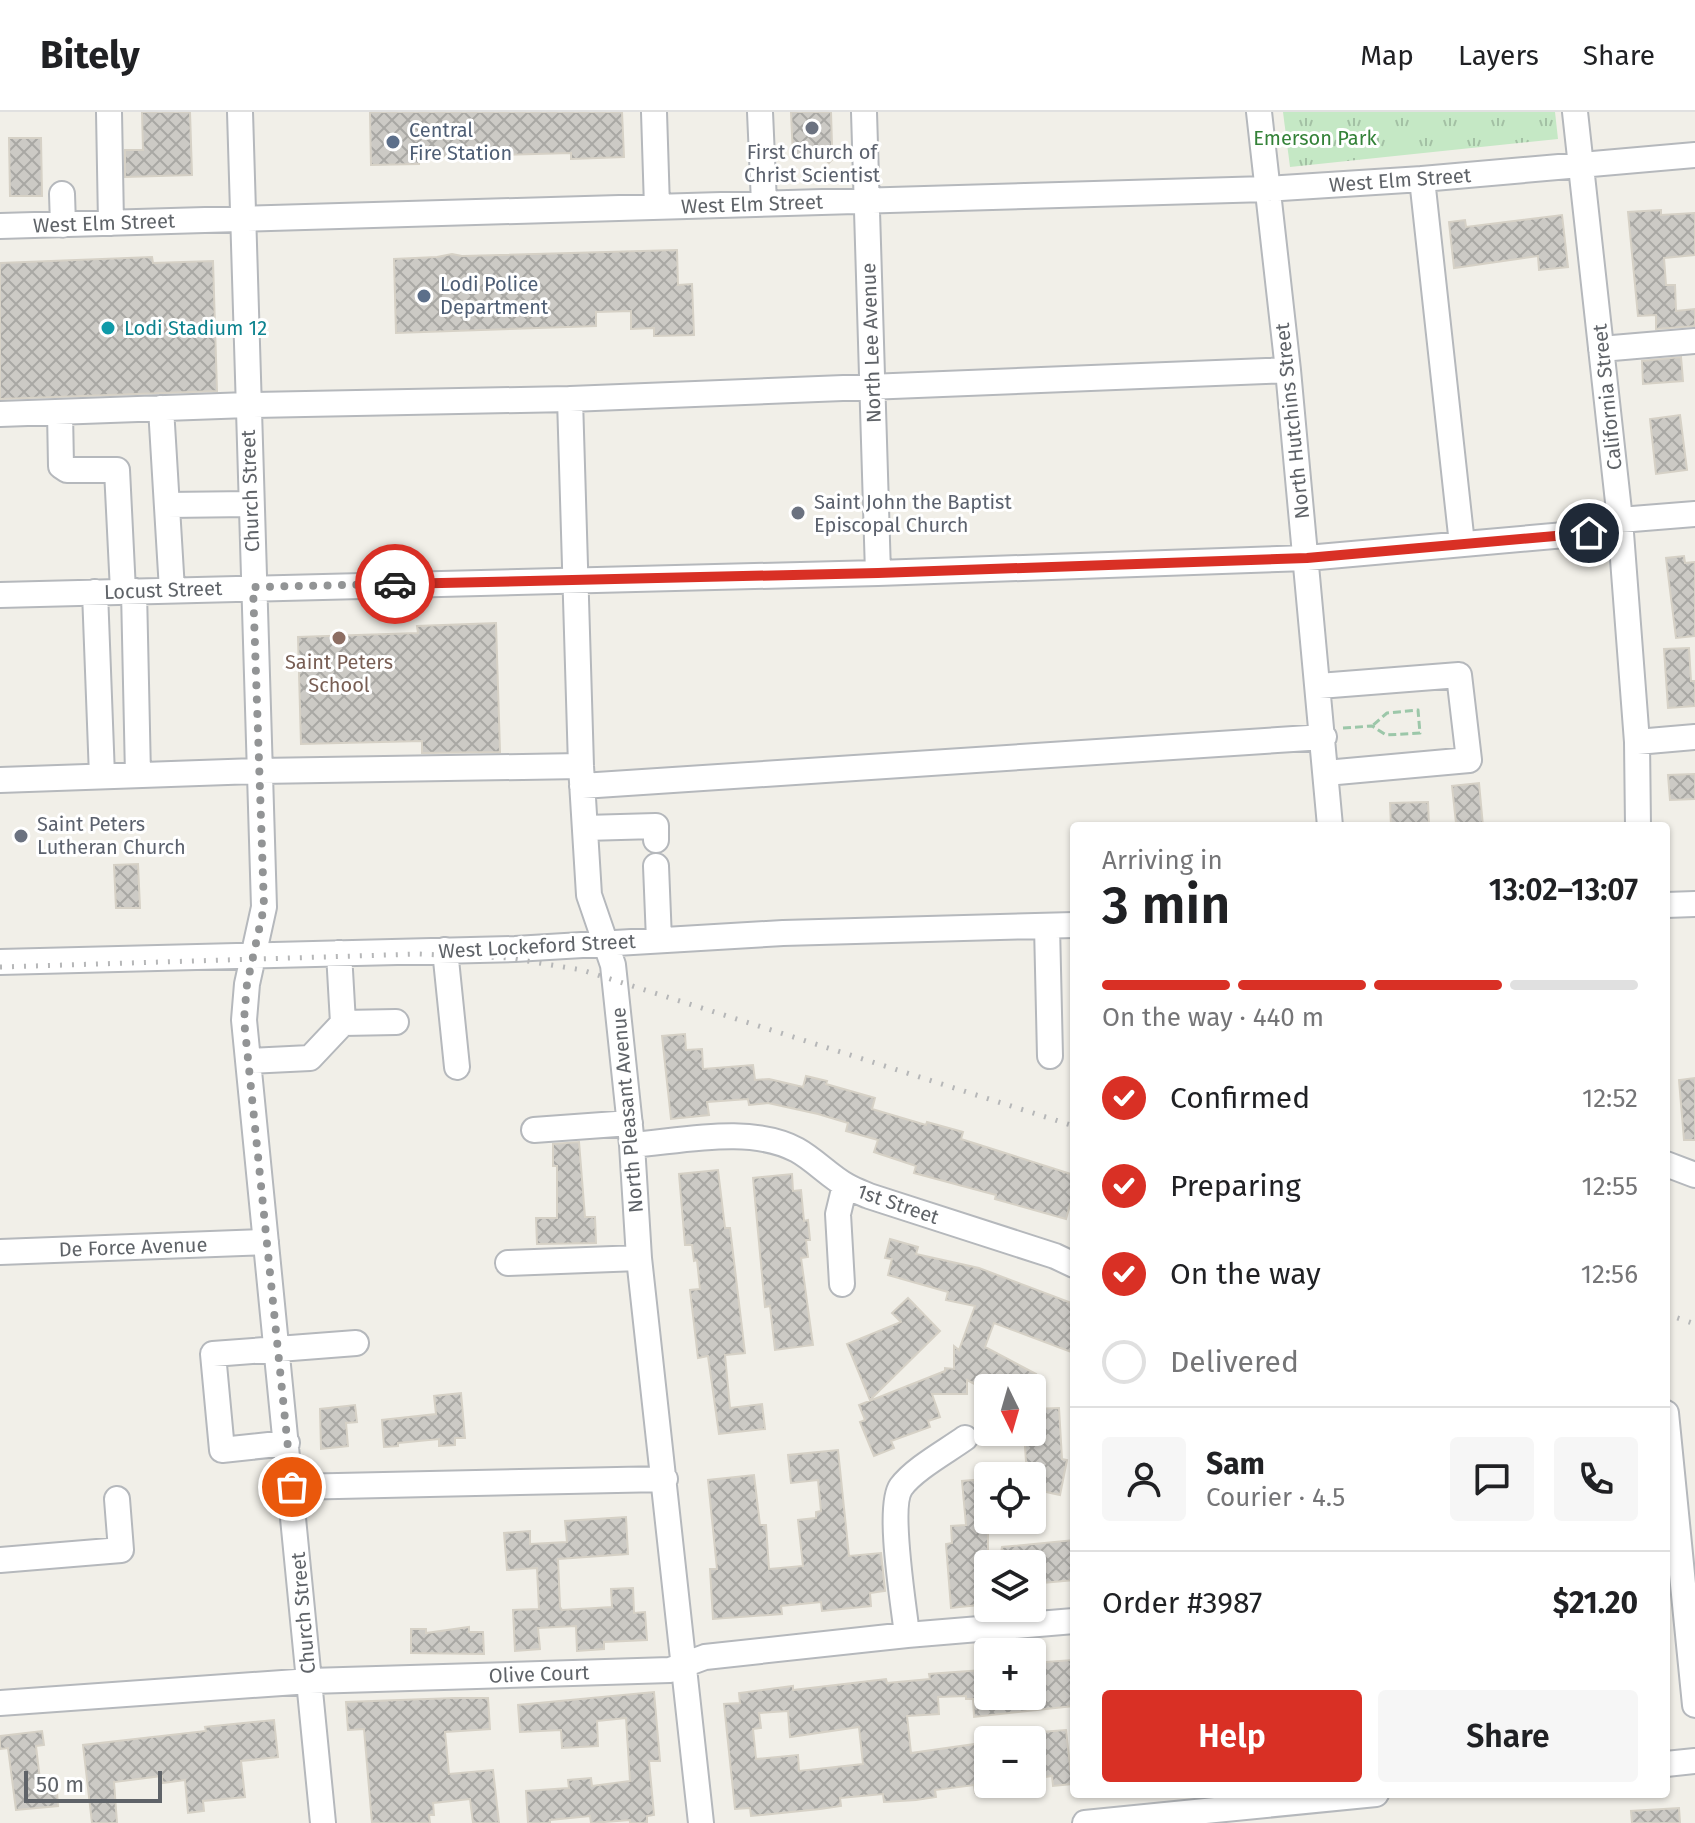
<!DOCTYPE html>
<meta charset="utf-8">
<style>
:root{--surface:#fff;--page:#f6f6f6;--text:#202124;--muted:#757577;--line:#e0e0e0;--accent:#d93025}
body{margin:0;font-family:"Fira Sans",sans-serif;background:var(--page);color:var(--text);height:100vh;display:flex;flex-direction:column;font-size:30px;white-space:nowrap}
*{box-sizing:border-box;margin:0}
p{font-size:26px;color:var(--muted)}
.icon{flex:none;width:44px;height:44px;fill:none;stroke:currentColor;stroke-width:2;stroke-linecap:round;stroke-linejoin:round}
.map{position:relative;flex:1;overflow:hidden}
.details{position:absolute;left:1070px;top:710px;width:600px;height:976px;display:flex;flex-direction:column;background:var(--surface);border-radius:8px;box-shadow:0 2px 6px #0004}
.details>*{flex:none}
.needle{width:52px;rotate:175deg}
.controls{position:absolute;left:974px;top:1262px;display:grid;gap:16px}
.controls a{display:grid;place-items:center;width:72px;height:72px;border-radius:8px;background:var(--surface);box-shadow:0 2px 6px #0004;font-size:40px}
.scale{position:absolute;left:24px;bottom:20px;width:138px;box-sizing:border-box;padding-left:8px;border:4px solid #5f6368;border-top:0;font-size:22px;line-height:28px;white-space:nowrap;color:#5f6368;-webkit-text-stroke:6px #fff;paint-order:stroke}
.pin{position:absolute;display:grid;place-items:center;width:68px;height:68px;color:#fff;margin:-34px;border:4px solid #fff;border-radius:50%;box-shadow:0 2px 8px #0007}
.courier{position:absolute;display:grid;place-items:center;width:80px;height:80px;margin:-40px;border:6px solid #d93025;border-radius:50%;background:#fff;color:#222;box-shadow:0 2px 10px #0007}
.headline em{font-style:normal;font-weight:600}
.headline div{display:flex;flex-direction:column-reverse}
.headline{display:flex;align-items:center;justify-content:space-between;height:136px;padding:0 32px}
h1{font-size:52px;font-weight:600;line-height:60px}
.bar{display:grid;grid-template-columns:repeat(4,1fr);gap:12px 8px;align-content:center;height:96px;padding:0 32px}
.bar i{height:10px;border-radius:6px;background:var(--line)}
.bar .selected{background:var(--accent)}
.bar p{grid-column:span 4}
.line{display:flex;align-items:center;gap:20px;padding:0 32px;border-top:2px solid var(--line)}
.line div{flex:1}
.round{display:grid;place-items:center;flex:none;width:84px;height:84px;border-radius:8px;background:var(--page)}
ol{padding:0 32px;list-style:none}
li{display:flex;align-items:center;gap:24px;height:88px}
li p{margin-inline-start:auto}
li .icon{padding:8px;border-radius:50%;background:var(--accent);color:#fff;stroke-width:4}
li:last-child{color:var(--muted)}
li i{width:44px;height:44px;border:4px solid var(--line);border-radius:50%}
.cta{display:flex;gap:16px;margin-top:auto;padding:16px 32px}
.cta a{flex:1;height:92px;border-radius:8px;background:var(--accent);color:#fff;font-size:32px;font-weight:600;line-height:92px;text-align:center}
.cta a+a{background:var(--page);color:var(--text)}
header{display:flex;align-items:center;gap:48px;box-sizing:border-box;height:112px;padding:0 40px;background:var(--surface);border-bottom:2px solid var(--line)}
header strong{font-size:38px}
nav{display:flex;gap:44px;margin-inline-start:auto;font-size:28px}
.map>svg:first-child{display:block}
.park{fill:url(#park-tufts)}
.building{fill:url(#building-cross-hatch);stroke:#d6d1c6;stroke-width:2;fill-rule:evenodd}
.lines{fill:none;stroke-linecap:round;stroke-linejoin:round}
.minor-casing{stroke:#b5b8bc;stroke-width:28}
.path{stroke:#9cc7a9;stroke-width:3;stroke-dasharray:8 4;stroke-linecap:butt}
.minor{stroke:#fff;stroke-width:24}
.rail{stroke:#b6b7b8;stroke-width:5;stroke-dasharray:2 10;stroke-linecap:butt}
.done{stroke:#929495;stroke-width:8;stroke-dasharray:0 14.4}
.route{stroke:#d93025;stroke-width:10}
.worship-dot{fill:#6b7280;stroke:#fff;stroke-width:3}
.service-dot{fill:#5c6f8a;stroke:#fff;stroke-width:3}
.culture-dot{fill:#0f9aa8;stroke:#fff;stroke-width:3}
.education-dot{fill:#8d6e63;stroke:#fff;stroke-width:3}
.labels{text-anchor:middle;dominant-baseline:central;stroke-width:6;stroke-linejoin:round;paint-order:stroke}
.service-label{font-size:20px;fill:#4e5e75;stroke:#fff;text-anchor:start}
.park-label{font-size:20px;fill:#348238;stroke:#fff}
.worship-label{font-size:20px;fill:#5b616d;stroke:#fff;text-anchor:start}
.street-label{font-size:20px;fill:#5f6368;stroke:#fff}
.culture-label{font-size:20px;fill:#0d838f;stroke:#fff;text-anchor:start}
.education-label{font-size:20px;fill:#785e54;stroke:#fff}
</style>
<header>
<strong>Bitely</strong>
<nav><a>Map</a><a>Layers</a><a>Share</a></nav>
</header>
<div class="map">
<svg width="1695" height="1711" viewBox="0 0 1695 1711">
<defs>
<pattern id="park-tufts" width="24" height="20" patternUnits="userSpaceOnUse" patternTransform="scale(2)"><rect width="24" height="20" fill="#c5e8c5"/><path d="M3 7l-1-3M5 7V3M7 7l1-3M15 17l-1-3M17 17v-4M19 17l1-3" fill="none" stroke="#a3c0a4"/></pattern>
<pattern id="building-cross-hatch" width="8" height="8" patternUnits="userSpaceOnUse" patternTransform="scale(2)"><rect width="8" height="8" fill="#cccac5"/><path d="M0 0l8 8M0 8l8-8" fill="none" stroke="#a9a8a4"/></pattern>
</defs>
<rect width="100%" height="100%" fill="#f1efe8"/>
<path class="park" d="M1283 0H1555L1558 27 1290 55Z"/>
<path class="building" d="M142 0H190L192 63 125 65V38H143Z
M370 0H622L624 45 571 47V41L419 45V52L371 53Z
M791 0H831L832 33 840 40 829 51 821 44 793 45Z
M9 26H41L42 84H10Z
M1661 98V103L1695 101V143L1664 146 1666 173H1675L1676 199 1695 197V214L1656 217V203L1638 204 1628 100Z
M1562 103 1568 155 1539 158 1538 144 1454 156 1449 110 1465 108 1466 115Z
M677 138 678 173 692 172 694 223 654 224V216L631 217V199L596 200V214L396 221 394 147 437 145 452 142 462 144Z
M152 145 153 151 213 149 217 279 0 287V151Z
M1681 245 1683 269 1643 272 1642 249Z
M1680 303 1687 358 1656 362 1650 307Z
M1684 444 1685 451 1695 450V524L1676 526 1666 446Z
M496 511 500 640 422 641V629L301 632 298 525 418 521 417 514Z
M1689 536 1691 569H1695V594L1668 596 1664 537Z
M1695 662V687L1670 688 1668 663Z
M1479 671 1483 714 1456 711 1452 674Z
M1428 690 1429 713 1391 714 1390 691Z
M138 752 140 796H116L114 753Z
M685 922 686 938 702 937 703 957 753 953 755 968 769 967 803 975 806 964 827 969 826 972 875 986 872 997 926 1013 927 1010 963 1020 961 1027 1074 1063V1079L1066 1107 995 1087 996 1083 914 1061 916 1054 874 1040 878 1028 846 1019 848 1011 818 1002 768 991 749 993 748 987 707 990 709 1003 671 1007 662 924Z
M1695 966V1028H1684L1679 968Z
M579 1030 585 1105H595L596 1131 537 1132 536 1106H557V1054H553V1032Z
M718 1058 725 1116H730L745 1241 725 1243 730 1296 762 1292 765 1317 719 1322 708 1244 698 1246 690 1178 700 1177 697 1148 694 1149 692 1133H685L679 1062Z
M792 1062 793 1079 801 1078 804 1109 808 1108 810 1128H806L808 1145 801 1146 813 1233 775 1238 770 1194 765 1195 753 1066Z
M890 1127 918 1135 916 1142 979 1156 1074 1192V1241L994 1211 985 1235 1036 1262 1028 1276H982L967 1268V1282H932L940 1305 928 1309 930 1315 891 1329 894 1336 874 1344 860 1310 865 1308 859 1293 945 1259V1256L954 1257V1234L959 1238 975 1194 946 1188 948 1180 888 1163 892 1147 885 1146Z
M908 1186 940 1219 870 1288 847 1232 901 1210 892 1201Z
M461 1281 465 1326H455V1333L439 1334V1327L398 1331V1334L384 1335 382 1308 436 1302 434 1284Z
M355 1293 357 1310 346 1311 348 1334 321 1337 320 1297Z
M1059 1296 1062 1347 1067 1348 1060 1383 1032 1377V1364H1027L1024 1320H1032V1297Z
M838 1338 849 1444 881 1441 885 1479 870 1481 871 1494 822 1499 821 1490 781 1494 782 1502 713 1507 710 1457H717L708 1368 754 1363 760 1413H766L769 1457 803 1454 798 1408 816 1406V1400L821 1399 818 1368 791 1371 788 1343Z
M984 1367V1381L988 1380V1492L951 1496 946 1432 952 1431 951 1414 966 1413 962 1369Z
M626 1405 628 1442 558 1447 560 1495 562 1498 612 1495 611 1477 633 1476 634 1501 645 1500 647 1528 604 1530V1537L577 1539 576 1514 538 1516 540 1537 515 1539 513 1498 539 1497 537 1456 507 1458 504 1421 530 1419V1432L567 1430 565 1409Z
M1074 1428V1468L1032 1472V1452H999L1002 1435Z
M469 1515V1520H483L484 1542 411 1541V1517H426V1521Z
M1073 1548V1594L974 1605 973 1587H966V1584L938 1585 939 1602 907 1604 911 1641 975 1632 977 1657 988 1656V1680L975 1681 974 1673 935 1678 936 1685 916 1688 884 1690 883 1682 840 1686 841 1694 820 1697 751 1704 750 1696 735 1697 724 1592 740 1591 739 1581 793 1574V1578L886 1567 887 1571 930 1567 929 1562 982 1558 983 1566 988 1565V1584H1032V1551ZM788 1599 790 1625 859 1615 863 1652 799 1659 798 1643 756 1647 753 1617 761 1616 759 1601Z
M654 1580 660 1649H649L654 1703 647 1704V1711H630V1708L591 1711 590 1704 550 1708V1711H528L526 1679 569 1676 568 1668 591 1666 592 1674 630 1669 626 1606 597 1609 598 1634 562 1636 561 1618 520 1620 518 1593Z
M455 1586H488L490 1617 445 1620 449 1662 493 1658 499 1711H473L470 1687 433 1691 434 1703H429L430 1711H372L364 1617 348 1618 346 1590Z
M274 1608 278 1645 241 1649 245 1685 203 1689 204 1699 188 1701 185 1668 162 1671V1664L114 1670 117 1711H92L83 1633 206 1619 205 1615Z
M1066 1618 1072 1672 1053 1674 1052 1664 1032 1667V1636L1043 1635 1041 1620Z
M42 1619 44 1633 36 1634 40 1668 56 1666 58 1694 16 1698 8 1636 0 1637V1624Z
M1679 1696 1680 1711H1632L1631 1699Z"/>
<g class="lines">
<g class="minor-casing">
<path id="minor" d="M109 0 111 111
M240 0 264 795 247 872 244 908 323 1711
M654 0 657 95
M760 0 764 91
M864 0 878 461
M1259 0 1288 258 1330 714
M1575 0 1620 408 1637 630 1638 714
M1422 67 1462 432
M62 82 63 113
M0 114 1267 77 1422 67 1695 43
M1601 237 1695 229
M570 287 581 654 589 783 613 853 632 1033 639 1146 701 1711
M161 296 172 478
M60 300 61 354 67 358H117L123 479
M0 302 248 293 570 287 1288 258
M167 393 251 392
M1620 408 1695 402
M134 479 138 663
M95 480 102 664
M0 483 878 461 1307 446 1621 418
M1319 574 1459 563 1469 648 1326 661
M1637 630 1695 625
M0 668 259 659 581 654
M582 674 1324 625
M585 716 656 714V728
M656 754 659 828
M1666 793 1695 792
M1047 814 1050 944
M445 838 457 955
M0 850 515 837 783 821 1074 813
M343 911 396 910
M248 949 310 946 343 911 339 841
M534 1018 630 1011
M632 1033C683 1029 750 1013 797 1038 815 1048 829 1064 847 1074 854 1078 862 1081 869 1084L1055 1144 1074 1153
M1666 1052 1695 1063
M0 1140 266 1130
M508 1151 639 1146
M842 1172 838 1102 845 1073
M1666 1301 1695 1593
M287 1331 222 1338 213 1242 356 1231
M292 1375 665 1367
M0 1448 121 1438 117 1387
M907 1523C904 1494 887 1395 901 1375 914 1357 947 1339 965 1326
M0 1591 310 1569 670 1558 705 1545 907 1523 1074 1509
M1666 1652 1695 1649
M1085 1711 1376 1682"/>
</g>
<path class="path" d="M1343 616 1372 614 1386 623 1420 621 1418 598 1387 601 1372 614"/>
<use href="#minor" class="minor"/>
<path class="rail" d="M0 855 419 842 509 846 582 858 1074 1014
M1666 1202 1695 1212"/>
</g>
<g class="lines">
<path class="done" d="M292 1375 244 908 247 872 264 795 253 475 395 472"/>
<path class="route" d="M395 472 878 461 1307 446 1589 421"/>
</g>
<g class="worship-dot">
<circle cx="812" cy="16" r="8"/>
<circle cx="798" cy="401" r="8"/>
<circle cx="21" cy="724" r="8"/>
</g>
<g class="service-dot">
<circle cx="393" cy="30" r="8"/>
<circle cx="424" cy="184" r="8"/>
</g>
<circle class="culture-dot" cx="108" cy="216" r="8"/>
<circle class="education-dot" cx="339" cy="526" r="8"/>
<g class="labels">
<g class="service-label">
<text x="409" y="18">Central<tspan x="409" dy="23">Fire Station</tspan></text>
<text x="440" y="172">Lodi Police<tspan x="440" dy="23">Department</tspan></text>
</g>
<g class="park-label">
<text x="1315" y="26">Emerson Park</text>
</g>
<g class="worship-label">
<text x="812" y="40" text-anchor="middle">First Church of<tspan x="812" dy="23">Christ Scientist</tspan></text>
<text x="814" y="390">Saint John the Baptist<tspan x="814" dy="23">Episcopal Church</tspan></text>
<text x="37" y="712">Saint Peters<tspan x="37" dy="23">Lutheran Church</tspan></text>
</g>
<g class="street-label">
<text transform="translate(1400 68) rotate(-4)">West Elm Street</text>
<text transform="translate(752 92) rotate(-2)">West Elm Street</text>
<text transform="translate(104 111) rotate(-2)">West Elm Street</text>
<text transform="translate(871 231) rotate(-92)">North Lee Avenue</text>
<text transform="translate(1607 285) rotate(-96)">California Street</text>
<text transform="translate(1292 309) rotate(-96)">North Hutchins Street</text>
<text transform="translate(250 379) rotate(-92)">Church Street</text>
<text transform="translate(163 478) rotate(-2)">Locust Street</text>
<text transform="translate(537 834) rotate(-3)">West Lockeford Street</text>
<text transform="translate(627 998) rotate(-95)">North Pleasant Avenue</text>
<text transform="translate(898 1092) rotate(19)">1st Street</text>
<text transform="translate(133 1135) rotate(-2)">De Force Avenue</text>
<text transform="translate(303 1501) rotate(-95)">Church Street</text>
<text transform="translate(539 1562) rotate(-2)">Olive Court</text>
</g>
<g class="culture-label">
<text x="124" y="216">Lodi Stadium 12</text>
</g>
<g class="education-label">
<text x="339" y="550">Saint Peters<tspan x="339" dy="23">School</tspan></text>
</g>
</g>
</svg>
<div class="controls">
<a><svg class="needle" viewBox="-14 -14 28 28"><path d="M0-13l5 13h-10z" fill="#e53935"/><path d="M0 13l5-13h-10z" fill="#757577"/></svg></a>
<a><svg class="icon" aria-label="locate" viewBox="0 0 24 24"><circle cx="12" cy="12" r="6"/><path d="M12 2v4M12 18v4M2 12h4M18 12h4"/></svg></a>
<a><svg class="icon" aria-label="layers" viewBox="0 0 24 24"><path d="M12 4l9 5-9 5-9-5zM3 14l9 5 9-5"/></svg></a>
<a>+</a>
<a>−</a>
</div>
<div class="scale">50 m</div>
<div class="pin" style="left:292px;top:1375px;background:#ea580c"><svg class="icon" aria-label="bag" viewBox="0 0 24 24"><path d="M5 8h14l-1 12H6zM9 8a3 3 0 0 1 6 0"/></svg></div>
<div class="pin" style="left:1589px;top:421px;background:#1f2937"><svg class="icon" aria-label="home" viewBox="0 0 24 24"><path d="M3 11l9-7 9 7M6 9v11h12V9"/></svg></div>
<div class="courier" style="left:395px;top:472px"><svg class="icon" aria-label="car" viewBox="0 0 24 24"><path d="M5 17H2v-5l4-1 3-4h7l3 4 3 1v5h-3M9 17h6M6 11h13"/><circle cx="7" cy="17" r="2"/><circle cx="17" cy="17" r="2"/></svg></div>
<section class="details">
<div class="headline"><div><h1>3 min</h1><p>Arriving in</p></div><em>13:02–13:07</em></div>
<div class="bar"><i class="selected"></i><i class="selected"></i><i class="selected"></i><i></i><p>On the way · 440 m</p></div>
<ol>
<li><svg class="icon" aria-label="check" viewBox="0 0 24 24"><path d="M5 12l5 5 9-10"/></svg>Confirmed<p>12:52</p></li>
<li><svg class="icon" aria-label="check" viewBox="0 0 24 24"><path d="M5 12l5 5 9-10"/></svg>Preparing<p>12:55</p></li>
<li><svg class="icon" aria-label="check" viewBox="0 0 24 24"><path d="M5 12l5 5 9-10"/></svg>On the way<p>12:56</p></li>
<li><i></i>Delivered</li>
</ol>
<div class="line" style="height:144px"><a class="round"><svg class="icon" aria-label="person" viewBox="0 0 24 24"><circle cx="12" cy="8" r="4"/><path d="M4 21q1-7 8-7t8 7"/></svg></a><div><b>Sam</b><p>Courier · 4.5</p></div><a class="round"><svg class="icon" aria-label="chat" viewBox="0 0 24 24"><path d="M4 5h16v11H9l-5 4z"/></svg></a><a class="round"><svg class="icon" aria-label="phone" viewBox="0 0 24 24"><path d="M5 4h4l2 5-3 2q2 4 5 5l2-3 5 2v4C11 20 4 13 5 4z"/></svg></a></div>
<div class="line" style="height:104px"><div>Order #3987</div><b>$21.20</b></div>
<div class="cta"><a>Help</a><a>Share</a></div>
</section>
</div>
